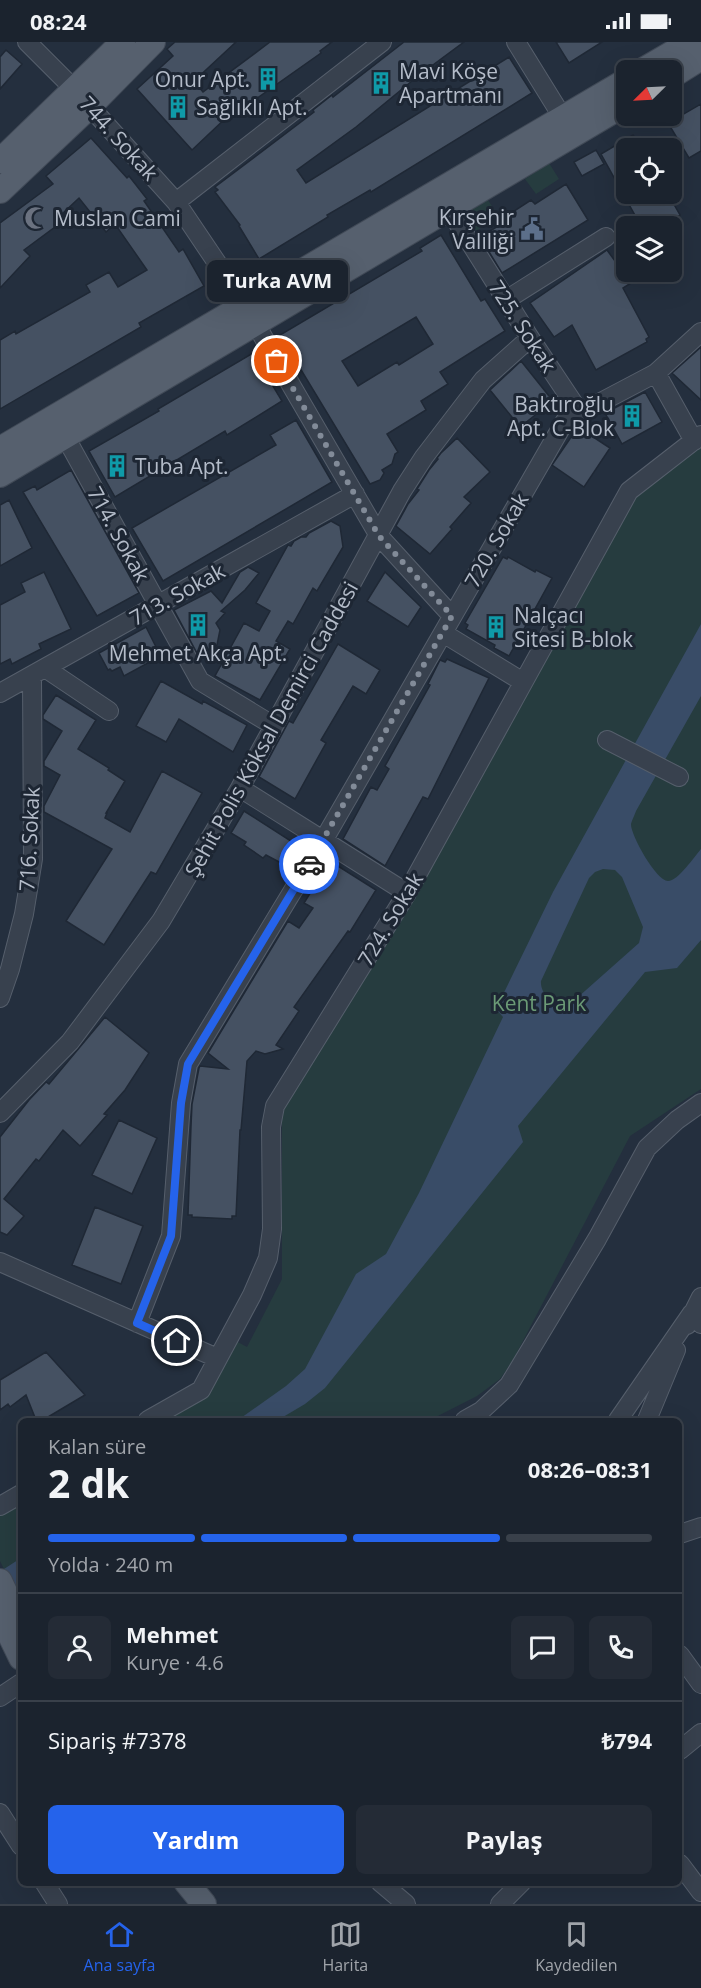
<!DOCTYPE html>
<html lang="tr">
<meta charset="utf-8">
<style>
:root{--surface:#1b232e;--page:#242b36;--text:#f1f3f6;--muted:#a0a4aa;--line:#39404a;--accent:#2563eb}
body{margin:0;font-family:"Open Sans",sans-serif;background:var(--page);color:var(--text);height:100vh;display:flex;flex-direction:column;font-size:22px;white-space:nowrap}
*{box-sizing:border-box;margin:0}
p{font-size:20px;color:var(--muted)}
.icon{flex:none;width:33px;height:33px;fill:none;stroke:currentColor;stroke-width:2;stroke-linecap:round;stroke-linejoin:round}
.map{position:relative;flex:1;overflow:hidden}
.drawer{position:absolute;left:18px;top:1376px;width:664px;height:468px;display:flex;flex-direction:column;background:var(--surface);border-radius:9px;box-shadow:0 6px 24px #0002,0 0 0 2px var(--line)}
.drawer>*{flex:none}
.needle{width:39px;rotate:246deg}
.fabs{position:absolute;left:616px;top:18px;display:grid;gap:12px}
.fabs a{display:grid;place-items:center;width:66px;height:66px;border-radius:9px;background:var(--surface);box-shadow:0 6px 24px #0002,0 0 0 2px var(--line);font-size:30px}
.pin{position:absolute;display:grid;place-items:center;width:51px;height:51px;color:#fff;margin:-26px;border:3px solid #fff;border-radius:50%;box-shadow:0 2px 6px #0007}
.courier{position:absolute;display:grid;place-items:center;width:60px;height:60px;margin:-30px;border:4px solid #2563eb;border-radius:50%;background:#fff;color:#222;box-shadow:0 2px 8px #0007}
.bubble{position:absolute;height:42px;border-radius:9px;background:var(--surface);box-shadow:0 6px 24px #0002,0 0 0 2px var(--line);font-size:20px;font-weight:700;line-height:42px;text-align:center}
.headline em{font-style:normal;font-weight:700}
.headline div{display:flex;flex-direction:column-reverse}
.headline{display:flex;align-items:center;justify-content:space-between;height:102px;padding:0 30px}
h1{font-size:39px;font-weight:700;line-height:45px}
.bar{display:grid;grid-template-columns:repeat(4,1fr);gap:9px 6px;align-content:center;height:72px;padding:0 30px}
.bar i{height:8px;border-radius:4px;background:var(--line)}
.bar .active{background:var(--accent)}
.bar p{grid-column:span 4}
.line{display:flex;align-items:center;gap:15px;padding:0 30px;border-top:2px solid var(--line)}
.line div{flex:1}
.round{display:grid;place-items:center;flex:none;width:63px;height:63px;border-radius:9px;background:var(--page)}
.button{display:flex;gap:12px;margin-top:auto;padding:12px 30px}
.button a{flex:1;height:69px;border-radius:9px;background:var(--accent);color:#fff;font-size:24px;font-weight:700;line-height:69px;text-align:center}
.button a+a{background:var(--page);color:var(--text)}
.status{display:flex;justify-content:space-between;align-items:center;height:42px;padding:0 30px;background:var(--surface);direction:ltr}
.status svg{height:16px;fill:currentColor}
.dock{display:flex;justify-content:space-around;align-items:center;height:84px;border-top:2px solid var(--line);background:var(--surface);font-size:16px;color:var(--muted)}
.dock a{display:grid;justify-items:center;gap:3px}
.dock .active{color:var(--accent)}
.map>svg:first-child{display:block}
.green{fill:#263c3f}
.water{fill:#394c67;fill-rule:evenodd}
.building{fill:#455162;stroke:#1f2835;stroke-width:1.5;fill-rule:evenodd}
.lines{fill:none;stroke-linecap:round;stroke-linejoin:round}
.minor-casing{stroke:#565f6c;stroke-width:20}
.major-casing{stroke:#414a57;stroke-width:26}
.minor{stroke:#38414e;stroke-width:18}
.major{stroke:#56606e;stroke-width:24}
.done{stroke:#828b98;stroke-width:6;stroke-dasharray:0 10.8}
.route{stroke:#2563eb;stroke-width:8}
.labels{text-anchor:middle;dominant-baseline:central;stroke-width:6;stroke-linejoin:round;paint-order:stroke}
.poi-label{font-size:21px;fill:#b4bcc9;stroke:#1d2633;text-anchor:start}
.street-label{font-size:21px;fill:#b4bcc9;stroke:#1d2633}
.park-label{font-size:21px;fill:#6b9a76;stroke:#1d2633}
</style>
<div class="status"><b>08:24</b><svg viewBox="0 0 49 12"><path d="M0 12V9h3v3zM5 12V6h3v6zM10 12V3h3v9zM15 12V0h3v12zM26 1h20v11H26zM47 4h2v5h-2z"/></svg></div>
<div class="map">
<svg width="701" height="1862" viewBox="0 0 701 1862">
<rect width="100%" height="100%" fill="#242f3e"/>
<path class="green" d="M549 121 559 137 536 152 525 137Z
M488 158 499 175 476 189 465 172Z
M701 402V1047L630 1094 513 1318 500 1337 477 1354 430 1378H160L236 1299 247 1305 282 1237V1069L633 452Z
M21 1460V1561L0 1519V1473Z"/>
<path class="water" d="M701 582V654L636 769C635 772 632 778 631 782 630 792 656 839 668 839 678 839 694 815 701 807V898L677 926 645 930 518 1084 523 1100 325 1346 305 1362 278 1378H238L286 1344 305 1327 356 1232 386 1212 419 1151 503 975 496 967 553 850ZM603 827 615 828 622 835 643 885 639 901 568 964 561 966C552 960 540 952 541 939L589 836 595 830Z
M21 1516V1541L13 1546 4 1527Z"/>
<path class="building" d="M175 0H236L194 39 203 50 270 0H332L320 9 321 11 229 76 228 74 192 108 137 47 173 14 167 7Z
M404 0H464L418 34 356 85 297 128 306 141 509 15 532 51 371 150 370 148 327 173 328 175 259 217 239 184 240 183 215 150 218 148 215 145 314 70 313 68 332 53 333 55Z
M556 0H602L569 21Z
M6 8 22 22 0 47V15Z
M701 62V109L689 116 668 81Z
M633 93 642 106H627V152H668L680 173 659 184H641L601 112Z
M91 96 127 136 129 134 147 157 144 159 179 210 183 207 204 244 139 281 141 285 0 367V298L15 289 16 292 90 250 86 243 109 230 118 245 147 228 115 182 106 190 79 156 60 174 63 179 24 208 30 214 0 246V181L53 142 46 134Z
M596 108 604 122 582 134 574 120Z
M566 142 588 178 502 231 480 195 508 178 505 175 531 158 535 162Z
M441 193 481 259 485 257 505 289 440 330 448 342 421 359 426 368 387 392 398 410 395 412 392 422 382 428 384 431 380 438 370 442 280 293 422 209 420 206ZM416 275 433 302 399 323 397 320 358 344 342 319Z
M607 208 631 241 623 246 649 295 646 297 647 300 596 328 572 283 554 295 530 261Z
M701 305V358L672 331Z
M253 311 282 359 227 393 225 389 115 455 89 409 159 369 158 367Z
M521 319 553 359 520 385 490 348Z
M645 350 662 380 622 402 605 371Z
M296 378 332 440 163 539 132 486 276 403 270 393Z
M578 385 610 406 584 445 552 423Z
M457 396 490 430 464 455 471 461 450 485 452 487 430 512 396 484 408 462 419 448 417 447 429 428 438 417 437 416 441 411Z
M71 428 139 551 97 574 23 450 35 444 37 448Z
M9 458 32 506 0 524V463Z
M331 479 340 484 343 505 317 549 313 546 293 582 288 579 276 599 290 607 260 658 215 634 244 581 259 589 270 569 256 561 288 503 291 504 294 499 301 495H306L309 491Z
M503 515 507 517 508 515 535 530 536 528 552 536 509 614 494 606 495 603 466 587 468 583 465 581Z
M248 525 259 531 245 548 221 569 225 571 216 581 220 588 217 603 198 613 174 568 211 549 222 561 240 530Z
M44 530 71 587 39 602 41 607 12 622 10 617 0 622V563L25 550 21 541Z
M385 530 421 565 408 585 367 559Z
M146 585 159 611 147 618 148 621 124 634 120 625 112 629 110 627 108 628 99 611Z
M338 602 380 628 366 652 353 644 321 698 326 701 295 757 259 735 289 679 293 681Z
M447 617 489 636 428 757 423 755 385 824 343 797 371 745 377 748 389 727 385 724 430 643 428 642 440 618 445 620Z
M161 639 202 662 203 659 247 683 233 710 179 677 166 700 136 684Z
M56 653 96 678 78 707 109 726 108 728 125 739 106 771H107L105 776 130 790 162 729 202 751 156 832 151 830 104 903 66 879 112 807 44 770V764L60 733 44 724V719L62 689 43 677V673Z
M244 769 294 801 281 821 266 813 263 816 244 803 246 800 231 791Z
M330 819 376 848 350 890 348 889 294 965 299 969 276 1003 283 1007 265 1012 256 1009 247 1019 241 1088H240L236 1174H232V1177L192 1175V1173H188L191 1084 192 1062 199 1026 200 1024 228 1027 208 1011 288 879 299 886 313 866 304 861Z
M105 975 149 1011 125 1048 104 1072 107 1073 80 1104 63 1088 39 1119 36 1117 4 1157 24 1174 7 1193 0 1190V1095L29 1058 46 1040 49 1042Z
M119 1078 157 1096 132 1152 92 1133Z
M95 1165 143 1184 121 1242 72 1223Z
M46 1310 85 1353 43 1378H36L26 1353 10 1365 8 1362 0 1368V1338Z"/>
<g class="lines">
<g class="minor-casing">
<path id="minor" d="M27 0 74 47 176 160 246 264
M516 0 563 76
M176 160 382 0
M449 167 530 296 580 371
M506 258 606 195
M255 281 379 494 452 574
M656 331 694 399
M66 396 200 639 274 684
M443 591 523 640
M45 626 109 669
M0 651 355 452
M607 698 679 735
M240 746 407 851
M0 956 10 927 24 872 33 817 32 634
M0 1071 70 1000 161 879 240 746 402 449 424 415 483 338 530 296
M0 1220 217 1316
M137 1281 171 1194 181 1061 188 1022 323 799 565 379 656 331 701 290
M687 1283 701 1255
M148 1378 201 1348 252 1253 268 1216 272 1187 271 1085 275 1064 407 851 629 449 701 393
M465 1378 481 1369 509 1343 597 1197 647 1106 677 1078 701 1061
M618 1378 692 1271 701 1282
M647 1378 676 1308
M0 1464 21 1452
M680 1492 701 1485
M680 1613 701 1642
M0 1655 21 1641
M680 1708 701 1691
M0 1771 21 1804
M680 1822 701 1850
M44 1840 58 1862
M380 1840 406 1862
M500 1862 522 1840"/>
</g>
<g class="major-casing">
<path id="major" d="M643 28 691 0
M672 34 701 16
M0 119 123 0
M0 149 90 64 153 0
M0 407 627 38
M0 433 627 61
M0 1539 21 1584
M0 1573 21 1616
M186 1840 204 1862"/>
</g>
<use href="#minor" class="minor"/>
<use href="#major" class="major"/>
</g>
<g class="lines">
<path class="done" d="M277 319 379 494 452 574 309 822"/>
<path class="route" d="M177 1299 137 1281 171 1194 181 1061 188 1022 309 822"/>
</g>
<defs>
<g id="building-bare" transform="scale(1.8)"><path d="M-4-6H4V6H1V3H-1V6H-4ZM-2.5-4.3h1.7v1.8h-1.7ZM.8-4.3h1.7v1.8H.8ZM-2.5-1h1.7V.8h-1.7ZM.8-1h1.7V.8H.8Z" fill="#0f9aa8" stroke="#1d2633" stroke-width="2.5" paint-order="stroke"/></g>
<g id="mosque-bare" transform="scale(1.8)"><path d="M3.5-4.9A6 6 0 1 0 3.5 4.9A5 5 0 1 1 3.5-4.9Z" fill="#6b7280" stroke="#1d2633" stroke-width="2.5" paint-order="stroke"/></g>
<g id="civic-bare" transform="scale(1.8)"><path d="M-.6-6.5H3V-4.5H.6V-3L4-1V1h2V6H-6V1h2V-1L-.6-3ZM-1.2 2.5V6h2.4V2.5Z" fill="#5c6f8a" stroke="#1d2633" stroke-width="2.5" paint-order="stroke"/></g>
</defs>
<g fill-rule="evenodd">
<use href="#building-bare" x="268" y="37"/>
<use href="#building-bare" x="381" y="41"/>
<use href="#building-bare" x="178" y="65"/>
<use href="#mosque-bare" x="36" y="176"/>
<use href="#civic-bare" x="532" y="187"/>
<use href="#building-bare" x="632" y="374"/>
<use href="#building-bare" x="117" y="424"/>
<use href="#building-bare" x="198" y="583"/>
<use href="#building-bare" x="496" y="585"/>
</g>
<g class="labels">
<g class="poi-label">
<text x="399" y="29">Mavi Köşe<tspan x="399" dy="24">Apartmanı</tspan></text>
<text x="250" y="37" text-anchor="end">Onur Apt.</text>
<text x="196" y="65">Sağlıklı Apt.</text>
<text x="514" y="175" text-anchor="end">Kırşehir<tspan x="514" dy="24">Valiliği</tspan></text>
<text x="54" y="176">Muslan Cami</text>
<text x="614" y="362" text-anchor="end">Baktıroğlu<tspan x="614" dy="24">Apt. C-Blok</tspan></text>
<text x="135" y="424">Tuba Apt.</text>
<text x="514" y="573">Nalçacı<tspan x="514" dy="24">Sitesi B-blok</tspan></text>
<text x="198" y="611" text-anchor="middle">Mehmet Akça Apt.</text>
</g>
<g class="street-label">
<text transform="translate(119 96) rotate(48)">744. Sokak</text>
<text transform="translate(523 284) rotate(57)">725. Sokak</text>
<text transform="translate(119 492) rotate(61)">714. Sokak</text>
<text transform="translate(496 498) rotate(-60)">720. Sokak</text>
<text transform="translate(177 552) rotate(-29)">713. Sokak</text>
<text transform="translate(271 687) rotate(-61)">Şehit Polis Köksal Demirci Caddesi</text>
<text transform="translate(29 797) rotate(-87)">716. Sokak</text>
<text transform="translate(390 877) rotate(-59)">724. Sokak</text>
</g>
<g class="park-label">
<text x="539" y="961">Kent Park</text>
</g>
</g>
</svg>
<div class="fabs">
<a><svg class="needle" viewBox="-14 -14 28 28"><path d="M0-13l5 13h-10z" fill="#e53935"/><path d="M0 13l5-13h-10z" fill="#a0a4aa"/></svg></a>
<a><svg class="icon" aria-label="locate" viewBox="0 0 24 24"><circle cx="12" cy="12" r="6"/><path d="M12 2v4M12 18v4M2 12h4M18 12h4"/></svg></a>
<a><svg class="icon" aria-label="layers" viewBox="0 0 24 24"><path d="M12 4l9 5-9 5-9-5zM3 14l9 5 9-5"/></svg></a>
</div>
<div class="pin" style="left:277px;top:319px;background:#ea580c"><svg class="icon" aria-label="bag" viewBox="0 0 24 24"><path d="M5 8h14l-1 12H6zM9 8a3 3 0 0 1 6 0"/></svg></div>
<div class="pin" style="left:177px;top:1299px;background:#1f2937"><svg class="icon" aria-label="home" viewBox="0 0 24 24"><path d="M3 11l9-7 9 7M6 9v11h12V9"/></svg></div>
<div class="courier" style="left:309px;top:822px"><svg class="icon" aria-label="car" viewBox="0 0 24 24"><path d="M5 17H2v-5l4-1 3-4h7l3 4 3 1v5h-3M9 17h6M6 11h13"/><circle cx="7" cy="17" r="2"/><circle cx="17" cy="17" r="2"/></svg></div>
<div class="bubble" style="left:207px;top:218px;width:141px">Turka AVM</div>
<section class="drawer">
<div class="headline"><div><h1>2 dk</h1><p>Kalan süre</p></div><em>08:26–08:31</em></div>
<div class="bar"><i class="active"></i><i class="active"></i><i class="active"></i><i></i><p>Yolda · 240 m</p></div>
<div class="line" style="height:108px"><a class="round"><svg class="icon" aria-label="person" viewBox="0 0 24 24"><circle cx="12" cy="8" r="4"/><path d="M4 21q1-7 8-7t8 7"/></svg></a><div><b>Mehmet</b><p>Kurye · 4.6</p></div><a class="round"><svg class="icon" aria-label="chat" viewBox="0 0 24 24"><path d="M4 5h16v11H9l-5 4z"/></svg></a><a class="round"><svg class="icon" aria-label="phone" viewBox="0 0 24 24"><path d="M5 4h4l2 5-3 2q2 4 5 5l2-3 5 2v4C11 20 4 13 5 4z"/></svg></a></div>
<div class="line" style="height:78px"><div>Sipariş #7378</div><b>₺794</b></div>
<div class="button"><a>Yardım</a><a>Paylaş</a></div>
</section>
</div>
<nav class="dock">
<a class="active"><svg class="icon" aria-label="home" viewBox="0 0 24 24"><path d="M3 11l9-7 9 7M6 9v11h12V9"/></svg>Ana sayfa</a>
<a><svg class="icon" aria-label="map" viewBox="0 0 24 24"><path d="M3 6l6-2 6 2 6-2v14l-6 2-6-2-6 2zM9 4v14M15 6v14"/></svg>Harita</a>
<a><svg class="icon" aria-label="saved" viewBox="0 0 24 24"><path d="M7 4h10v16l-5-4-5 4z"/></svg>Kaydedilen</a>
</nav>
